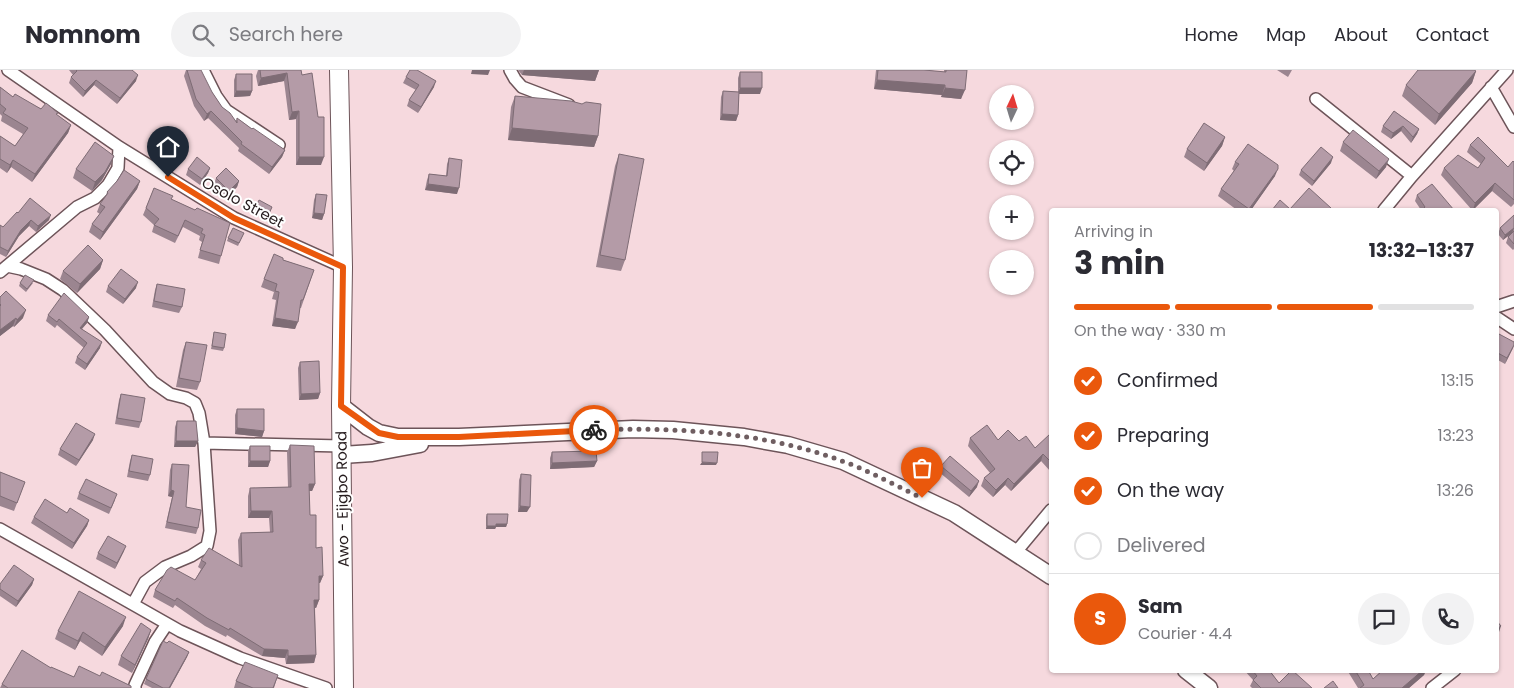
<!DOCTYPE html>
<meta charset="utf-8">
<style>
:root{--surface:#fff;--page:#f2f2f3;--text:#2b2b33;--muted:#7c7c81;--line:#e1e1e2;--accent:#ea580c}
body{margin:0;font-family:Poppins,sans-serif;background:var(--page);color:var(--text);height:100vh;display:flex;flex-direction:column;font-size:19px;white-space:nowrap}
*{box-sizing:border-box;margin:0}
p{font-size:16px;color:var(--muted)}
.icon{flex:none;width:28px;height:28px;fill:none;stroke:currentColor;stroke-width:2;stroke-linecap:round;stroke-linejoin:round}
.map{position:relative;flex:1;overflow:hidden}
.details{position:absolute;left:1049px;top:138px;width:450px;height:465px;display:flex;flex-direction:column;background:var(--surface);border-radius:5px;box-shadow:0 1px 4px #0004}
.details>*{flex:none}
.needle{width:32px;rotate:4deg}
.buttons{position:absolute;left:989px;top:15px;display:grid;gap:10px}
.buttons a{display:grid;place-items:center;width:45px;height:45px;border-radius:50%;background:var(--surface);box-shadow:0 1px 4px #0004;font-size:25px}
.pin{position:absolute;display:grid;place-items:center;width:42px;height:42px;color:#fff;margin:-51px -21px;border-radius:50% 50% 50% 0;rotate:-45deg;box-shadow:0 0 5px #0007}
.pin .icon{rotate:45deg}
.courier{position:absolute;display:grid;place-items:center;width:50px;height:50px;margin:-25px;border:4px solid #ea580c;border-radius:50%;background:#fff;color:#222;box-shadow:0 1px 6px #0007}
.summary em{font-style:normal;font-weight:700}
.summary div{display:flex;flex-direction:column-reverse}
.summary{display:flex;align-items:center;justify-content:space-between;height:85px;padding:0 25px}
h1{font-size:32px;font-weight:700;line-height:38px}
.bar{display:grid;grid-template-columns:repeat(4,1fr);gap:8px 5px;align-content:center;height:60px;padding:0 25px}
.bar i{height:6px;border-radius:4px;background:var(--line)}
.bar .active{background:var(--accent)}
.bar p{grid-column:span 4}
.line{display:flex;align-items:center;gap:12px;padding:0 25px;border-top:1px solid var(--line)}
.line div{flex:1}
.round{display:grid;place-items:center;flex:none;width:52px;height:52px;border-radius:26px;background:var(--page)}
ol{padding:0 25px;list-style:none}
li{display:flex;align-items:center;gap:15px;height:55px}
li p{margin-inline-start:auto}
li .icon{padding:5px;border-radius:50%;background:var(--accent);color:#fff;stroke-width:4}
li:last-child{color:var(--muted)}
li i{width:28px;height:28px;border:2px solid var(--line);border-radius:50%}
header{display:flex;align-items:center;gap:30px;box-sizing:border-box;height:70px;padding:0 25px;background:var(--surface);border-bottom:1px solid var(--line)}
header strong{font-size:24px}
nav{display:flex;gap:28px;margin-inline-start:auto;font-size:18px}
.search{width:350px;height:45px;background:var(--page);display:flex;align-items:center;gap:12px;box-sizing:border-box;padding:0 18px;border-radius:28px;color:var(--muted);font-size:19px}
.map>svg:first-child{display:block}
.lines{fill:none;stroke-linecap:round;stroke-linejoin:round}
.minor-casing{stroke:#6d5459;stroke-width:14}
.secondary-casing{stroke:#6d5459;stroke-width:19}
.primary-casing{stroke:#6d5459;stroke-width:20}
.minor{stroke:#fff;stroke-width:11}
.secondary{stroke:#fff;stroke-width:16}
.primary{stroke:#fff;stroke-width:18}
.wall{fill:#9b8590}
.shaded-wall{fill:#7e6c75}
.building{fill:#b49ba7;stroke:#7e6c75}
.done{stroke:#6f5e61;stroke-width:5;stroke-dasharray:0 9}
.route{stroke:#ea580c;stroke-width:6}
.labels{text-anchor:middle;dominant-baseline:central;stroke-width:4;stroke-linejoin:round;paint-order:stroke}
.street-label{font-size:15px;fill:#261c1e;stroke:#fff}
</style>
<header>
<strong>Nomnom</strong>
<div class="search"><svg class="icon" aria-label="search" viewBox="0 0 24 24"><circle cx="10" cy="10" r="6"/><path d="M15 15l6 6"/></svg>Search here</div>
<nav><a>Home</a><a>Map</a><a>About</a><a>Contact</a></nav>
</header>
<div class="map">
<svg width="1514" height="618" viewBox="0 0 1514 618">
<rect width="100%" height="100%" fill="#f6d9de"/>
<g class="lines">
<g class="minor-casing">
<path id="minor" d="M8 0 119 77 234 148 343 197
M203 0 216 26 226 40 279 75
M510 0 515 9 522 17 569 35
M1491 17 1514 57
M1316 29 1412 106
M1384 140 1412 106 1507 0
M7 196 21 199 46 209 63 220 105 260 153 312 170 324 186 328 195 333 199 343 204 373 210 461 207 476 191 486 165 497 145 512 133 534
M0 202 77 137 95 128 108 115 118 98 119 77
M1496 237 1514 231
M1496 247 1514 259
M204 373 342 376
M0 459 180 561 240 588 326 618
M1016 482 1051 440
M135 618V615L155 572 167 554
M1432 618 1455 600"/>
</g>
<g class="secondary-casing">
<path id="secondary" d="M341 336 368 357 379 363 398 367H459L633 359 673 360 744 367 788 375 843 391 954 443 1051 506
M342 385 372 383 420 374
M1186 600 1209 618"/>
</g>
<g class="primary-casing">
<path id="primary" d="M339 0 343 197 341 336 344 618"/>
</g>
<use href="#minor" class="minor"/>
<use href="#secondary" class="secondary"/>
<use href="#primary" class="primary"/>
</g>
<path class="wall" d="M69 0H132L136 11 117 34 94 15 83 27 69 13 71 7 73 5Z
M186 0H187L212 22 222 37 236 51 237 48 252 59 285 80 282 87 269 104 238 81 239 78 208 48 204 51 194 36 184 6Z
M258 0H301L321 95H296V49L289 50 284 11 258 16 256 6Z
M518 0H599L595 11 522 5Z
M876 0H924L944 2V0H967L961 29 941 27 942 25 874 19Z
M1277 0H1292L1288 7Z
M1476 1 1472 13 1435 55 1402 26 1406 15Z
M740 2 760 24H739L738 45 736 51 720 50 721 27 723 21 738 22V8Z
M236 4 252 21 250 26 234 27V10Z
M406 7 434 17 418 43 407 36 409 30 416 20 403 13Z
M0 17 13 27 57 45 71 55 68 63 32 112 11 97 7 103 0 98V66L15 76 23 64 1 51 2 46 0 44Z
M515 26 582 34 598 66 594 77 508 70 511 37Z
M1394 41 1419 59 1417 64 1411 73 1401 61 1391 69 1381 62 1383 56Z
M1225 67 1222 76 1204 101 1184 87 1187 79Z
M1343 72 1386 97 1376 109 1340 81Z
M1470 75 1508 97 1514 92V134L1511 137 1492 121 1473 140H1472L1441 105 1444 98H1478L1481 94 1467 82Z
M619 84 625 190 621 201 596 197 615 96Z
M449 88 457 124 425 120 427 110 429 104 446 106 447 94Z
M1235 92 1275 106 1251 140H1237L1218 126 1221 119 1234 101 1232 99Z
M1331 93 1312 116 1299 105 1301 100Z
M111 94 102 110 92 121 73 108 76 99Z
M210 98 208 103 200 115 186 105 188 99Z
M216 108 239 111 237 117 227 127 214 114Z
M140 111 137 119 100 170 89 162 92 154 100 144 97 142 100 134 105 128 107 122Z
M154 118 171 129 195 140 221 186 219 194 198 188 202 172 199 170 200 166 183 157 175 173 152 162 154 155 143 145Z
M316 124 324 144 322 150 312 148 314 130Z
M1417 125 1454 140H1421L1415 131Z
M272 137 266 149 254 142 255 139Z
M18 143 49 150 36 162 29 156 19 166 6 187 0 184V155L3 157Z
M1514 145V179L1513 180 1506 173 1508 167 1512 163 1503 170 1498 164 1500 158Z
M244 163 238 176 227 171 228 168Z
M103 190 100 199 77 223 60 209 63 201Z
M283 190 314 200 301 238H300L295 259 272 256 276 230 272 229 274 222 261 217 264 209Z
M20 213H33L26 222 19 216Z
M157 214 182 237 179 243 152 237 155 220Z
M108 216 136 218 123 234 106 222Z
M0 227 23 248 14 257 13 256 0 266Z
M48 245 89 247 87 253 82 259 100 278 85 300 75 293 77 287 84 278 57 255 55 258 46 251Z
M214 262 224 278 223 281 211 279Z
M1496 269 1514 272 1513 278 1505 294 1496 289Z
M186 272 200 312 197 320 176 317 183 280Z
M300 292 320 323 318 329 299 330 298 298Z
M121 324 141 352 139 358 115 354 119 330Z
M237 339 264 361 262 367 235 364V345Z
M177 351 198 371 195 377H174L175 357Z
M1051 366V402L1041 391 1011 421 1005 415 993 427 981 416 984 408 990 403 968 376 970 368 1019 371 1035 378Z
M93 370 76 396 58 385 60 379Z
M290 375 315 414 312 421H309L310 445 316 478 323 506 320 513H319V530L316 538 315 537 316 585 314 593 286 594 285 588 262 586 227 565 226 567 205 556 175 535 173 538 153 527 155 520 195 510 201 499 198 497 201 490 239 495 238 470 241 463 270 462 269 448H248V426L250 418 288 417 287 382Z
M250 376 270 391 268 397H248V381Z
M552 382 597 391 594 397 550 399V388Z
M132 385 150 405 148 411 127 407 130 391Z
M172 394 186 437 198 458 196 464 165 458 172 427 168 426 170 400Z
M941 396 977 417 969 427 939 402Z
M0 402 25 412 14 441 0 436Z
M521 404 527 442H518L519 410Z
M79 423 115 430 109 444 77 429Z
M67 443 89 450 87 456 72 479 31 453 34 447Z
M487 444 507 454 506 457H496L495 459H486V447Z
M124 481 115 499 96 489 98 483Z
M34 509 32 515 16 537 0 526V514Z
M123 556 102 586 80 571 75 580 55 569 58 561Z
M151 560 148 569 132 603 118 595 121 586Z
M167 573 189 582 187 587 170 618H152L144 614 146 609Z
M51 598 74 607 100 606 131 618H0L2 614Z
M1244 600H1269L1279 613 1312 618H1252L1250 616 1253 610Z
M1347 600H1368L1373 609 1383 600H1426L1424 605 1409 618H1358Z
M278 605 274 618H234L236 611Z"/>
<path class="shaded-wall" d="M472 0H490L488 5 471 4Z
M524 0H599L595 11 522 5Z
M1476 1 1472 13 1435 55 1439 44Z
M287 3 284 11 258 16 261 8Z
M138 5 136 11 117 34 120 28Z
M96 10 94 15 83 27 85 21Z
M877 10 945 15 942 25 874 19Z
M436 11 434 17 418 43 421 37Z
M740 18H762L760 24H738Z
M945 18 965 20 961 29 941 27Z
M236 21H252L250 26 234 27Z
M211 41 208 48 204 51 207 44Z
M299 41 296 49 289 50 292 42Z
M722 44 738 45 736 51 720 50Z
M71 55 68 63 32 112 35 104Z
M1403 56 1401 61 1391 69 1393 63Z
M512 58 598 66 594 77 508 70Z
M1419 59 1417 64 1411 73 1413 67Z
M1225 67 1222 76 1204 101 1207 93Z
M285 80 282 87 269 104 272 97Z
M114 86 111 94 102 110 92 121 95 112Z
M299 87H324L321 95H296Z
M1333 87 1331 93 1312 116 1314 111Z
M1389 89 1386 97 1376 109 1379 101Z
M13 90 11 97 7 103 10 95Z
M210 98 208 103 200 115 202 109Z
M1278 99 1275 106 1251 140H1249Z
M140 111 137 119 100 170 103 162Z
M239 111 237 117 227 127 229 121Z
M1495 113 1492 121 1473 140 1475 133Z
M428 114 459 118 457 124 425 120Z
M314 143 324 144 322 150 312 148Z
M51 145 49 150 36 162 38 156Z
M31 150 29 156 19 166 6 187 8 181 21 160Z
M1514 158 1512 163 1503 170 1505 165Z
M103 190 100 199 77 223 80 214Z
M138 212 136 218 123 234 125 229Z
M26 240 23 248 14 257 17 250Z
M89 247 87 253 78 263 80 258Z
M16 248 13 256 0 266V260Z
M275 248 298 252 295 259 272 256Z
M102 272 100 278 85 300 87 294Z
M1514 275 1513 278 1505 294 1507 288Z
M320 323 318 329 299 330 301 324Z
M237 358 264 361 262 367 235 364Z
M95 364 93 370 76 396 79 390Z
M176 371H198L195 377H174Z
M1043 384 1041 391 1011 421 1014 414Z
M250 391H270L268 397H248Z
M597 391 594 397 550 399 552 393Z
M702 392 717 393 716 395H700Z
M1008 408 1005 415 993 427 996 420Z
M979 411 977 417 969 427 971 421Z
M309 414H315L312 421H307Z
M171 420 174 421 172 427 168 426Z
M520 436 530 437 527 442H518Z
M251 441H272L269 448H248Z
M89 450 87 456 72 479 74 473Z
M496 454H507L506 457H496L495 459H486L487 456Z
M126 476 124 481 115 499 117 493Z
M319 506H323L320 513H316Z
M34 509 32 515 16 537 18 531Z
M314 530H319L316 538 312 537Z
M126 547 123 556 102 586 105 577Z
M1501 556 1499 562 1496 564V560Z
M151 560 148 569 132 603 135 595Z
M83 562 80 571 75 580 78 571Z
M264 579 288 580 285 588 262 586Z
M189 582 187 587 170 618H169Z
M316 585 314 593 286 594 288 586Z
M1423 600H1426L1424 605 1409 618H1402Z"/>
<path class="building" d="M76 0H132L138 5 120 28 96 10 85 21 71 7 77 1Z
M187 0H201L212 22 222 37 230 43 237 53V48L252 59 253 58 285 80 272 97 241 74 242 72 211 41 207 44 196 29Z
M260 0H301L302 5 312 3 318 47H324V87H299V41L292 42 287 3 261 8Z
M410 0H417L436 11 421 37 409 30 419 15 406 7Z
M878 0H924L946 2V0H967L965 20 945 18V15L877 10Z
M1418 0H1474L1476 1 1439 44 1406 15Z
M740 2H762V18H740Z
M236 4H252V21H236Z
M0 17 13 27 15 24 41 39 46 33 58 43 56 44 71 55 35 104 13 90 10 95 0 89V66L15 76 28 58 3 43 6 39 0 34Z
M723 21 739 22 738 45 722 44Z
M515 26 571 31 582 34 586 32 601 34 598 66 512 58Z
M1394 41 1419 59 1413 67 1403 56 1393 63 1383 56Z
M1204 53 1225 67 1207 93 1187 79Z
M1353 60 1389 89 1379 101 1343 72Z
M1478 67 1508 97 1513 91 1514 92V130L1495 113 1475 133 1444 98 1458 85 1478 98 1485 88 1470 75Z
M95 72 114 86 105 102 95 112 76 99Z
M1248 74 1278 95V99L1249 139 1221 119 1239 94 1235 92Z
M1321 77 1333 87 1314 111 1301 100Z
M619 84 644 89 625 190 600 185Z
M197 87 210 98 202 109 188 99Z
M449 88 462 90 459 118 428 114 429 104 447 106Z
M226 98 239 111 229 121 216 108Z
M124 100 140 111 103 162 92 154 105 137 100 134 108 123 107 122 117 111Z
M1432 114 1454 140H1422L1425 137 1417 125Z
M154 118 173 126 171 129 195 140 197 138 230 153 221 186 200 180 205 165 201 163 203 159 185 150 178 166 154 155 159 149 146 138Z
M1309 118 1331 138 1329 140H1272L1280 130 1290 139Z
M316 124 327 125 324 144 314 143Z
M30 128 51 145 38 156 31 150 21 160 8 181 0 177V155L3 157 17 142 18 143Z
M259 130 272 137 268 146 255 139Z
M1514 145V158L1505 165 1500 158Z
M233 158 244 163 239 173 228 168Z
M1514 161V174L1508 167Z
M88 175 103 190 80 214 63 201Z
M274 184 283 188V190L314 200 303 230H301L298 252 275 248 279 222 275 221 277 214 264 209Z
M121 199 138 212 125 229 108 216Z
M25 205 34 210 27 219 20 213Z
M157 214 185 219 182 237 154 231Z
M6 221 26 240 17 250 16 248 0 260V236L1 235 0 234V227Z
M64 223 89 247 80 258 102 272 87 294 77 287 87 273 59 249 57 252 48 245Z
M214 262 226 264 224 278 212 276Z
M1499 264 1514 272V275L1507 288 1496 282V269Z
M186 272 207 275 200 312 179 308Z
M319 291 320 323 301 324 300 292Z
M121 324 145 328 141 352 117 348Z
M237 339H264V361L237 358Z
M177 351H196L198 371H176Z
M76 353 95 364 79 390 60 379Z
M987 355 998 370 1008 360 1019 371 1026 366 1035 378 1050 364 1051 366V392L1043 384 1014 414 1008 408 996 420 984 408 995 399 970 368Z
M290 375 314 376 315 414H309L310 445H316V478L322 477 323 506H319V530H314L316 585 288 586V580L264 579 230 558 229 560 207 548 177 528 175 531 155 520 167 500 171 497 195 510 206 493 201 490 209 478 242 497 241 463 273 462 272 441H251L250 418 291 417Z
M250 376H270V391H250Z
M596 381 597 391 552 393V382Z
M702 382H718L717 393 702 392Z
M132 385 153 389 150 405 129 401Z
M950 386 979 411 971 421 941 396Z
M172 394 189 395 186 437 201 440 198 458 167 452 174 421 171 420Z
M0 402 25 412 17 433 0 426Z
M521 404 531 405 530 437 520 436Z
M86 409 117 424 111 438 79 423Z
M45 429 67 443 70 438 89 450 74 473 34 447Z
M487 444H508L507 454H496V456H487Z
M108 466 126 476 117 493 98 483Z
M14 495 34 509 18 531 0 519V514Z
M79 521 126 547 105 577 83 562 78 571 58 561Z
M1496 550 1501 556 1496 560Z
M141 553 151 560 135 595 121 586Z
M163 571 167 573 169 571 189 582 169 618H163L146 609Z
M22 580 51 598V597L74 607 79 596 100 606 102 602 131 616V618H8L2 614Z
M245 592 278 605 273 618H253L236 611Z
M1252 600H1269L1279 613 1292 600 1312 618H1261L1253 610 1257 606Z
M1355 600H1368L1373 609 1383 600H1423L1402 618H1360L1364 615Z
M1333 611 1338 618H1324Z"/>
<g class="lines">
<path class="done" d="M594 360C676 357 765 362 842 391 870 401 896 416 922 428"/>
<path class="route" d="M168 107 234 148 343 197 341 336 379 363 398 367H459L594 360"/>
</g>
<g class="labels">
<g class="street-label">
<text transform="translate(243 132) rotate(28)">Osolo Street</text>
<text transform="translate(342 429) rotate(-91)">Awo - Ejigbo Road</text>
</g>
</g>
</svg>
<div class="buttons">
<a><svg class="needle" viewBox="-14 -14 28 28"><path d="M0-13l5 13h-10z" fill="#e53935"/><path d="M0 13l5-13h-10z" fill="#7c7c81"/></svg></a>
<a><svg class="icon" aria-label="locate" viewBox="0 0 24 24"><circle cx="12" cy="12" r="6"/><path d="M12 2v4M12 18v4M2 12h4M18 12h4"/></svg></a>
<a>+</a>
<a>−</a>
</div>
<div class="pin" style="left:922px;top:428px;background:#ea580c"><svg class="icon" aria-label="bag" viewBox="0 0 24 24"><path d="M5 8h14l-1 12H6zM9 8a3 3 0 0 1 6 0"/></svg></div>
<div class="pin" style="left:168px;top:107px;background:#1f2937"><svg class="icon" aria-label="home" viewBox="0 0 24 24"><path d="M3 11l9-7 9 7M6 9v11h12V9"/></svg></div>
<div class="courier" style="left:594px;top:360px"><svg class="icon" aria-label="bike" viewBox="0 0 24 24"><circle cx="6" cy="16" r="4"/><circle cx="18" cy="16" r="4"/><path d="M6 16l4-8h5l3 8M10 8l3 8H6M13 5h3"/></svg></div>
<section class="details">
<div class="summary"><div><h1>3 min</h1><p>Arriving in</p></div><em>13:32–13:37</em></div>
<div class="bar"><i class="active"></i><i class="active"></i><i class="active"></i><i></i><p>On the way · 330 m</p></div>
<ol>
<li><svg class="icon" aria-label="check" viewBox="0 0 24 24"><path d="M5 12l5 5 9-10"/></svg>Confirmed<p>13:15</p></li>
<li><svg class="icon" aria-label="check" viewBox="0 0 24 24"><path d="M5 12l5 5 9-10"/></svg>Preparing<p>13:23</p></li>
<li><svg class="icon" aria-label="check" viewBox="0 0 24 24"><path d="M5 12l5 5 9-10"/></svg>On the way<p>13:26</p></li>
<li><i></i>Delivered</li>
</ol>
<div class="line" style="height:90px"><b class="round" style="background:var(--accent);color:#fff">S</b><div><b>Sam</b><p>Courier · 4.4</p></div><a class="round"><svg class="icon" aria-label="chat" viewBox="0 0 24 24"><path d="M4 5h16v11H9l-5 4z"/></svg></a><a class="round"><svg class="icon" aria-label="phone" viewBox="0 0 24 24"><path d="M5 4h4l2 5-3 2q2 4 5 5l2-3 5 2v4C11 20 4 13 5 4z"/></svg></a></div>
</section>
</div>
